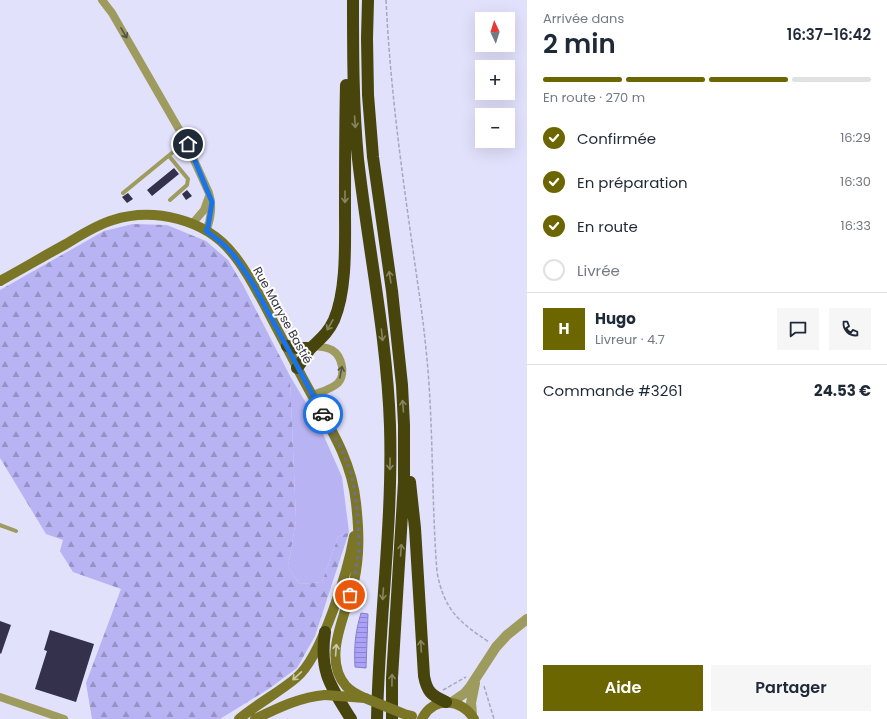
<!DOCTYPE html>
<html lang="fr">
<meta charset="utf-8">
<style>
:root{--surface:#fff;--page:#f6f6f7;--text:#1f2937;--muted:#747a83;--line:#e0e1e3;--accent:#6b6600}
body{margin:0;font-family:Poppins,sans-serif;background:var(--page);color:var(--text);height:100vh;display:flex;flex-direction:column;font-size:15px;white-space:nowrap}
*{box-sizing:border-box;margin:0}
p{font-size:13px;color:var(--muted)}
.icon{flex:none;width:22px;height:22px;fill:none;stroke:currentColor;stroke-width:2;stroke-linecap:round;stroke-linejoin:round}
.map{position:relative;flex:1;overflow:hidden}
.drawer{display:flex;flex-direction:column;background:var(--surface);width:360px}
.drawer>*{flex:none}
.needle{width:26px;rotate:356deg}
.tools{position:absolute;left:475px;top:12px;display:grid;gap:8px}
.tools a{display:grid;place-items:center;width:40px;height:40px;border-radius:0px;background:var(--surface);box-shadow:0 4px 16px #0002;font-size:20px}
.pin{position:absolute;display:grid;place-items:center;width:34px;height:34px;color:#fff;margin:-17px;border:2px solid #fff;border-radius:50%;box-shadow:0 1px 4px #0007}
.courier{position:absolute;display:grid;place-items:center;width:40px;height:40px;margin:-20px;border:3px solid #1a73e8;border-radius:50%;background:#fff;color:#222;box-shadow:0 1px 5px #0007}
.headline em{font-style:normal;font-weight:600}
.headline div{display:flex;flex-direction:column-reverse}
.headline{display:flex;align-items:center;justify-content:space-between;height:68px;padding:0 16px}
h1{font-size:26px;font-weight:600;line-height:30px}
.bar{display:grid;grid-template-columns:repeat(4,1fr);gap:6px 4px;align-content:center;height:48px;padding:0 16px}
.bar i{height:5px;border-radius:3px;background:var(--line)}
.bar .selected{background:var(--accent)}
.bar p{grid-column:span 4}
.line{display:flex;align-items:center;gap:10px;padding:0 16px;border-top:1px solid var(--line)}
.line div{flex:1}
.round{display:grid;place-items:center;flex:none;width:42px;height:42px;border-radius:0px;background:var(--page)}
ol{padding:0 16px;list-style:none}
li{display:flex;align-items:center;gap:12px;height:44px}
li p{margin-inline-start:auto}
li .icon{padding:4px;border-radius:50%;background:var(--accent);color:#fff;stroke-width:4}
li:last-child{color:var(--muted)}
li i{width:22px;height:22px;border:2px solid var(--line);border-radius:50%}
.button{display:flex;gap:8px;margin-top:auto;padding:8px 16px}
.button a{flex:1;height:46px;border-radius:0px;background:var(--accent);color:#fff;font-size:16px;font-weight:600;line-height:46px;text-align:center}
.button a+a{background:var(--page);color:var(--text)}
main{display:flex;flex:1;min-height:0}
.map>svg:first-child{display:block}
.green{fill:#b8b3f2}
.forest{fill:url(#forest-firs)}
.water{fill:url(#water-rules);stroke:#8780c2}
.building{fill:#33314b}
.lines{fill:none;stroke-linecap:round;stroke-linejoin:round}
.path{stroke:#a8a7be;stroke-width:1.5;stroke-dasharray:4 2;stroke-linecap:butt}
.service{stroke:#9d9b5d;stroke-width:4}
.minor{stroke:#9d9b5d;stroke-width:8}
.tertiary{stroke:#9d9b5d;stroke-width:10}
.secondary{stroke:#7a7626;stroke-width:10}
.motorway{stroke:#47450c;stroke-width:12}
.secondary-bridge{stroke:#7a7626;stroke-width:10}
.oneway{stroke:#54534a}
.oneway2{stroke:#878661}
.oneway3{stroke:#cac8a8}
.done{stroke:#727183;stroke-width:4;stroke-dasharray:0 7.2}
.route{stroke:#1a73e8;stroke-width:5}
.labels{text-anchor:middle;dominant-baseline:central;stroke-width:4;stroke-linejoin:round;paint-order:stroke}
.street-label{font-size:12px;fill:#353442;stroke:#fff}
</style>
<main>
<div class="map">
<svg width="527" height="719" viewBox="0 0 527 719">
<defs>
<pattern id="forest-firs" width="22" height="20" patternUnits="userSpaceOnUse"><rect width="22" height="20" fill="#b8b3f2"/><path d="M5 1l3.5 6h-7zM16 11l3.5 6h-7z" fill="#9692c6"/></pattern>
<pattern id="water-rules" width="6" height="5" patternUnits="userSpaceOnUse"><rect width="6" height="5" fill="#aaa1f9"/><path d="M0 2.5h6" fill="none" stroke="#8b84cb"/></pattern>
</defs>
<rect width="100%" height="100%" fill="#e2e1fc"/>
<path class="green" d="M290 376 319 425 342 477 349 532 338 537 322 582 300 584 288 567 296 520Z"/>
<path class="forest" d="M133 224 167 225 206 241 228 260 243 285 290 376 296 520 288 567 300 584 322 582 338 537 349 532 315 636 297 668 270 688 220 719H92L86 683 121 589 73 572 60 551 63 540 46 534 0 458V290L104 231Z"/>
<path class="water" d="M361 613 368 614 366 668 355 667C354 647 355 633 361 613Z"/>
<path class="building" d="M174 168 179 174 152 196 147 190Z
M187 190 192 196 186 200 182 194Z
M128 193 133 199 127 203 122 197Z
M0 621 11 625 1 654 0 653Z
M50 630 94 644 76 702 35 689 47 651 44 650Z"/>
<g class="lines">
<path class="path" d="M386 0C390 84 401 167 413 250 417 280 422 310 425 340 434 417 431 495 437 572 444 610 459 622 489 642
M484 686 494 719
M443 690 466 677"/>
<path class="service" d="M169 156 188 179 187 185 170 200
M123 193 178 148 187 145
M0 525 16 531"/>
<path class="minor" d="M102 0 112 13 184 138 209 193C213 204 211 220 206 231
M192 224 204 210 209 196
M313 395C320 392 332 389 338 383 346 374 342 356 332 350 327 347 320 347 314 346
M0 697 64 719"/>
<path class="tertiary" d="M452 702 465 693 470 687 496 647 507 635 527 619
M472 714 471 703 475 683"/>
<path class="secondary" d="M0 281C22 269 44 256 66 244 81 235 96 225 113 220 153 207 206 219 233 254 245 268 254 286 263 302 274 323 285 344 296 365 318 411 351 451 356 503 359 530 360 554 354 582 347 612 321 658 346 686 351 692 358 695 365 698
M239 719C257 704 278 693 296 678 322 657 348 570 354 536
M255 719C278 708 300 697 325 695
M422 719C433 696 462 698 474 719"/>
<path class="motorway" d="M353 0C353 53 353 106 358 159 368 248 387 336 390 426 393 523 379 621 377 719
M368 0 367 38 368 95 373 157 392 291 402 385 404 425V482L392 678V719
M287 346 297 348H311
M297 368C302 362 306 354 311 348 321 338 328 333 334 320 347 290 345 243 345 211 345 169 345 127 346 85
M410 482 415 528 424 676C427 692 431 695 446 702
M325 632C319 672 331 687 351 719"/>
<path class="secondary-bridge" d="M325 695 365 698 404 714 412 716"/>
</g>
<defs><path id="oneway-shaft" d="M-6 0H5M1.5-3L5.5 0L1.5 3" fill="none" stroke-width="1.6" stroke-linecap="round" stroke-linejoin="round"/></defs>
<g class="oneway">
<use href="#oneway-shaft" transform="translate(124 33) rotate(60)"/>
<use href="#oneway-shaft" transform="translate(341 372) rotate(-79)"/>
</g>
<g class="oneway2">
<use href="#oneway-shaft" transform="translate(355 122) rotate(86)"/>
<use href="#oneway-shaft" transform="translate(345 197) rotate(90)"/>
<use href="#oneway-shaft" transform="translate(390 277) rotate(-99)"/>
<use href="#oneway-shaft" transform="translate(330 325) rotate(119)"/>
<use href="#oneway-shaft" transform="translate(382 335) rotate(84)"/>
<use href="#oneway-shaft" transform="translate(403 406) rotate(-94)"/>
<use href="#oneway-shaft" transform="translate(390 464) rotate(91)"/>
<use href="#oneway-shaft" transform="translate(401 550) rotate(-86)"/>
<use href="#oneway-shaft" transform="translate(383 594) rotate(94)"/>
<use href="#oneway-shaft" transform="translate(421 646) rotate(-93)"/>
<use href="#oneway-shaft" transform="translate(392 680) rotate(-89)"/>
</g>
<g class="oneway3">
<use href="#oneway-shaft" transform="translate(336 650) rotate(-86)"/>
<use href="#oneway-shaft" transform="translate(297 676) rotate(137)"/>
</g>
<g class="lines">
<path class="done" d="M323 414 343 452 351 473 354 487 358 519 359 551 354 582 350 595"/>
<path class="route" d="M188 144 212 202 208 227 206 231C229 246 238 260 253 284L323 414"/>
</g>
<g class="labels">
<g class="street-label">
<text transform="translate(283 315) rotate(61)">Rue Maryse Bastié</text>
</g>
</g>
</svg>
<div class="tools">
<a><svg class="needle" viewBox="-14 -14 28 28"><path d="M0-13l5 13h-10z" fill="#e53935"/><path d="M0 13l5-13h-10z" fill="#747a83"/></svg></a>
<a>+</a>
<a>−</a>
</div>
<div class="pin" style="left:350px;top:595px;background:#ea580c"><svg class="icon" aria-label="bag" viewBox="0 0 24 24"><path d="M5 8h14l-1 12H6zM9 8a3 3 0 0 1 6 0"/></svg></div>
<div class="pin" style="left:188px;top:144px;background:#1f2937"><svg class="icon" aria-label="home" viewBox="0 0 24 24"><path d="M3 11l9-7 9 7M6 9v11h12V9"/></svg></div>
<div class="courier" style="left:323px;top:414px"><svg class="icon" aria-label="car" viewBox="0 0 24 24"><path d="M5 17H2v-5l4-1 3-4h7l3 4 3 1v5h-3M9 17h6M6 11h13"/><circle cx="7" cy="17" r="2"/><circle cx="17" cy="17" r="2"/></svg></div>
</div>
<section class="drawer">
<div class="headline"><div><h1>2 min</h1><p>Arrivée dans</p></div><em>16:37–16:42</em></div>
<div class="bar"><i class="selected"></i><i class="selected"></i><i class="selected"></i><i></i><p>En route · 270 m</p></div>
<ol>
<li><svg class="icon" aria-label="check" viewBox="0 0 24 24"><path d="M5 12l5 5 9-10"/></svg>Confirmée<p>16:29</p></li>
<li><svg class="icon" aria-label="check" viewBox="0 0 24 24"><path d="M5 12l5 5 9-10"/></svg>En préparation<p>16:30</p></li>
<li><svg class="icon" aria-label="check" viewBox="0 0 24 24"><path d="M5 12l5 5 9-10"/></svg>En route<p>16:33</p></li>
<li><i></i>Livrée</li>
</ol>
<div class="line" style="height:72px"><b class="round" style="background:var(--accent);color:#fff">H</b><div><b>Hugo</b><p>Livreur · 4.7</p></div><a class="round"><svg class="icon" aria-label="chat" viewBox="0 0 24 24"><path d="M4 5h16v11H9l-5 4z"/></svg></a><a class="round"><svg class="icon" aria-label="phone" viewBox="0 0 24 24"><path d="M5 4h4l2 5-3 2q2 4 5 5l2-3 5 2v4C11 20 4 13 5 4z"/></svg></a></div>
<div class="line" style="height:52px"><div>Commande #3261</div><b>24.53 €</b></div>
<div class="button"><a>Aide</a><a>Partager</a></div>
</section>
</main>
